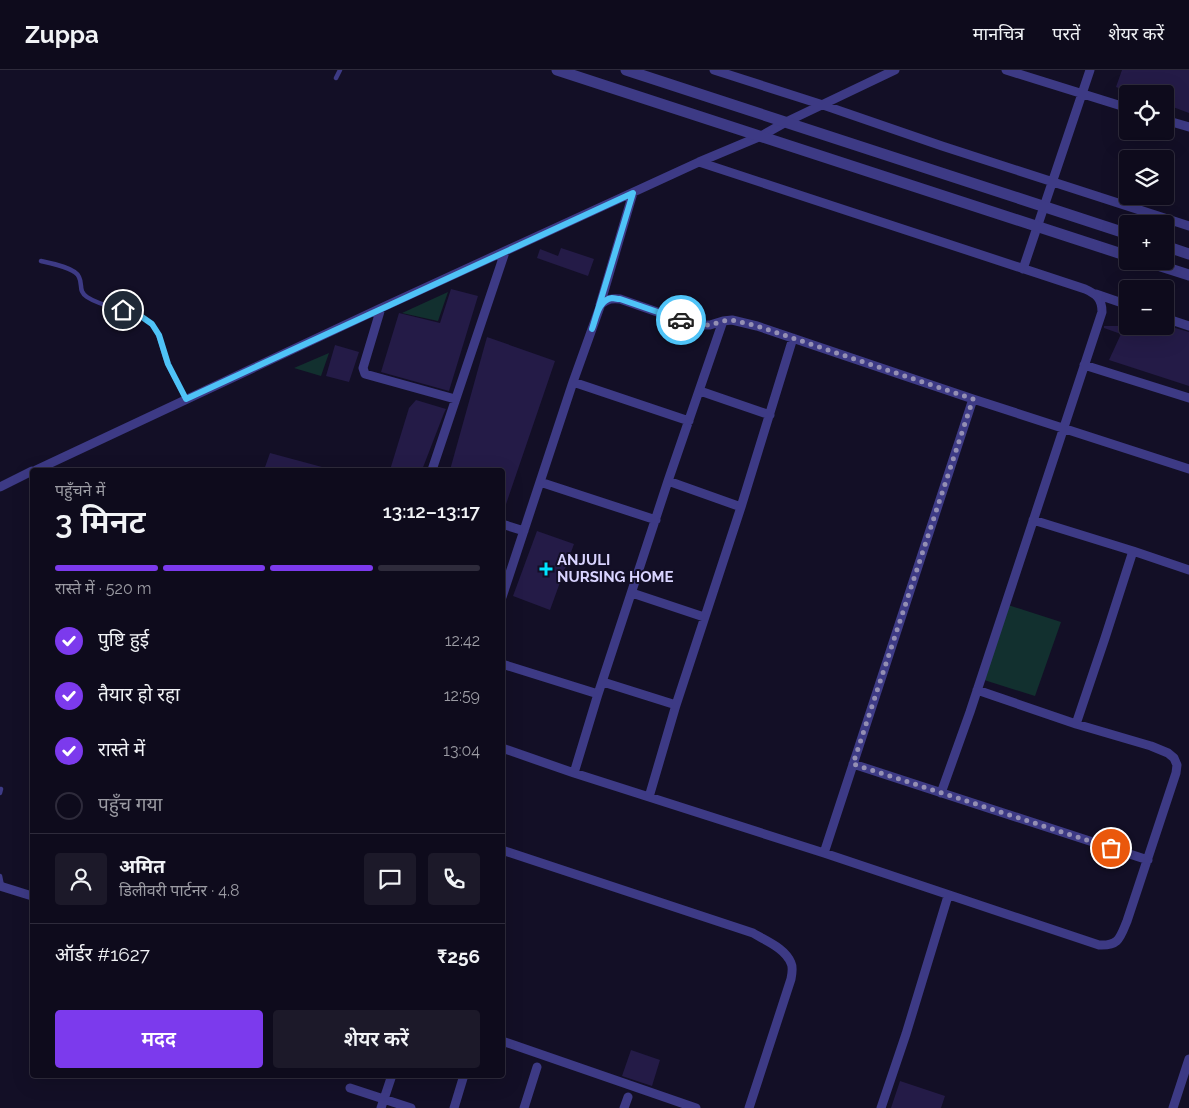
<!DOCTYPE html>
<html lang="hi">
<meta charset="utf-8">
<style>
:root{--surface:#0e0b1c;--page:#1c1929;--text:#f1f3f6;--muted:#9b9ba3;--line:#2e2b3b;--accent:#7c3aed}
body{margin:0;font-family:Raleway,"Noto Sans Devanagari",sans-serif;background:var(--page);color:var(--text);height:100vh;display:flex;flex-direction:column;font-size:19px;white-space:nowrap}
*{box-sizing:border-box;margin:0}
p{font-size:16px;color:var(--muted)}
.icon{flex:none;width:28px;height:28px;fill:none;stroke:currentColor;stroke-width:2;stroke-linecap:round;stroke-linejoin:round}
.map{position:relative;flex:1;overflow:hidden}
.side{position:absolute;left:30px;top:398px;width:475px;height:610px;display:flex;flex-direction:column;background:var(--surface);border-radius:5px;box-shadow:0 5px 20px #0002,0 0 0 1px var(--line)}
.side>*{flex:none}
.controls{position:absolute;left:1119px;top:15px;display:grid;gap:10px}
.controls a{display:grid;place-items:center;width:55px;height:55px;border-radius:5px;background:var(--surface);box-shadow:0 5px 20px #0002,0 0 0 1px var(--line);font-size:25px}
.pin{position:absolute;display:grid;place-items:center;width:42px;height:42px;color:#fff;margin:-21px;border:2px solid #fff;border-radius:50%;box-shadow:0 1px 5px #0007}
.courier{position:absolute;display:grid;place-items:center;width:50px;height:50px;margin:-25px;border:4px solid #4fc3f7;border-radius:50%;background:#fff;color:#222;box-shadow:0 1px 6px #0007}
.head em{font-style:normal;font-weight:600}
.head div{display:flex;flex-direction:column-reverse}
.head{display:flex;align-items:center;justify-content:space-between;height:85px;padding:0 25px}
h1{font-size:32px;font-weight:600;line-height:38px}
.bar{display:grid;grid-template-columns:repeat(4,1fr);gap:8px 5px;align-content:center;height:60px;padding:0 25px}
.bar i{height:6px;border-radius:4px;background:var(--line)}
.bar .selected{background:var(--accent)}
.bar p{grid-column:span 4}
.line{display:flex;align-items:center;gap:12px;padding:0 25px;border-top:1px solid var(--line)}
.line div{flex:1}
.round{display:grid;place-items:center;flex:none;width:52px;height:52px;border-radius:5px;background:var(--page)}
ol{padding:0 25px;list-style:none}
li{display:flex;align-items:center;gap:15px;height:55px}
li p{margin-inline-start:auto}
li .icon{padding:5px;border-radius:50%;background:var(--accent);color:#fff;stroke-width:4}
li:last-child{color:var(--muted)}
li i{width:28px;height:28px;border:2px solid var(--line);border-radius:50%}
.button{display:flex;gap:10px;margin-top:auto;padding:10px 25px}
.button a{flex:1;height:58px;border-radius:5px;background:var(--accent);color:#fff;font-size:20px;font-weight:600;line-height:58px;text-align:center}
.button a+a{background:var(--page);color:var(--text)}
header{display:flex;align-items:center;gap:30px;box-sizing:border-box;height:70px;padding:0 25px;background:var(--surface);border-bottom:1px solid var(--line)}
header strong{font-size:24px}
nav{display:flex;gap:28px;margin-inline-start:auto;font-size:18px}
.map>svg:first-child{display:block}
.green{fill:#12302f}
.building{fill:#241b47}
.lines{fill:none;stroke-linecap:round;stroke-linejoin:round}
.service{stroke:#3d3a85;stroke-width:4.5}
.minor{stroke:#3d3a85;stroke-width:9}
.tertiary{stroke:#3d3a85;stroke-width:11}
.done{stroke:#948fb3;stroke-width:5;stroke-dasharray:0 9}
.route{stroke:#4fc3f7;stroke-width:6}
.poi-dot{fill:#00e5ff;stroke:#130f26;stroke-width:2}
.labels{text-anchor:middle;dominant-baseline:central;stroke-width:4;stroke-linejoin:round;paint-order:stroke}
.poi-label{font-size:15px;font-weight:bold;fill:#d9d4ff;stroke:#130f26;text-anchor:start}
</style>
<header>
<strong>Zuppa</strong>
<nav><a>मानचित्र</a><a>परतें</a><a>शेयर करें</a></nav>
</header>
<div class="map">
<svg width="1189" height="1038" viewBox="0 0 1189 1038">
<rect width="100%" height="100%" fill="#130f26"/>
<path class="green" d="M448 222 438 251 402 243Z
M329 283 321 306 294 298Z
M1005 534 1061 552 1035 626 981 609Z"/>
<path class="building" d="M1122 0H1189V43L1165 34V24H1134L1116 17Z
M561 178 594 189 588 206 537 188 540 179 558 186Z
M451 219 478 226 449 321 381 302 399 243 440 253Z
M1165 255 1189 262V316L1109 290 1121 264 1104 258V256H1165Z
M487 267 555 291 504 440 502 439V400H450Z
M335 275 359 282 349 312 326 306Z
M416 330 446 339 444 343 422 400H390L409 338Z
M270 383 322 397 321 400H264Z
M537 461 574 474 550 540 513 526Z
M631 980 660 990 652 1016 622 1006Z
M900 1011 945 1026 941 1038H891Z"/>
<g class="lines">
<path class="service" d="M336 8 340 0
M41 191C50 193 76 198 79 207 83 215 78 221 87 227 102 237 125 239 141 247 162 256 160 278 168 295 174 307 180 318 186 329
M0 723 1 719
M0 806 2 816"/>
<path class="minor" d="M714 0 823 35 942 76 1189 156
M1006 0 1128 38
M1165 50 1189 57
M699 92 1085 219C1096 224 1102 228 1102 242L970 642 941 723
M1023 199 1090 0
M1096 224 1128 235
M600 235 633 123
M381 238 363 298 365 304 455 329
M1165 248 1189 256
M1084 295 1189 328
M573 312 689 351
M700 321 770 345
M36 400 381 238 699 92 761 66 786 52 895 0
M432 400 505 182
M668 411 741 437
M540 412 656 450
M0 417 32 401
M1033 450 1133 481 1189 500
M502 454 524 461
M632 523 704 547
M502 527 573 312 601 234C608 229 612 228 620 229L686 252 699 255H710L723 251 732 250 757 256 973 329 1189 399
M502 594 598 624
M603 612 676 635
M1076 654 1105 568 1133 481
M502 678 574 703 824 783 1099 875C1119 876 1120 868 1127 851L1176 703 1177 695 1174 688 1168 683 1151 676 1076 654 977 620
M853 694 1148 790
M574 703 598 624 668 411 723 251
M649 727 676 635 741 437 793 268
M502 780 753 863C766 871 785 878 791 893 793 897 792 904 791 909L749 1038
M824 783 973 329
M0 816 32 826
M502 971 696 1038
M350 1018 411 1038
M381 1038 392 1005
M454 1038 464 1005
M524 1038 537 997
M624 1038 628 1027
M881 1038 906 964 948 826
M1173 1038 1189 989"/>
<path class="tertiary" d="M557 0 1128 186
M626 0 1128 164
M1165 176 1189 184
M1145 191 1189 205"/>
</g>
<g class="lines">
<path class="done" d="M681 250 699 255H710L723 251 732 250 757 256 973 329 853 694 1111 778"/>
<path class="route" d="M123 240 142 247 152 254 159 265 168 294 186 329 633 123 592 259C596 249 598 230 612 228 614 228 617 229 620 229L681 250"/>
</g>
<path class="poi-dot" d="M543.5 491.5h5v5h5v5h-5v5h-5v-5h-5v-5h5z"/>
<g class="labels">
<g class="poi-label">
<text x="557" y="490">ANJULI<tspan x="557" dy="17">NURSING HOME</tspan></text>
</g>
</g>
</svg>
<div class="controls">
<a><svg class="icon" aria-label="locate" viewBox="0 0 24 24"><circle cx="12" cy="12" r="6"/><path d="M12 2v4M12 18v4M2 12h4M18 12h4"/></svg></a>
<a><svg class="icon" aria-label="layers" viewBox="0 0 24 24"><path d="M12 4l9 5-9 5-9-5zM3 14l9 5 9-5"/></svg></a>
<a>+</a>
<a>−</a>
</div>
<div class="pin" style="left:1111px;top:778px;background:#ea580c"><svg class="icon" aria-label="bag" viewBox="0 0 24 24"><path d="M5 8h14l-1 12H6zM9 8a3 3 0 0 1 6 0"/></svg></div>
<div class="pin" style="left:123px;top:240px;background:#1f2937"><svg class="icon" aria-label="home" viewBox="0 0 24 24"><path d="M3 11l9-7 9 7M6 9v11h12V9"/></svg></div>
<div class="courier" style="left:681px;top:250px"><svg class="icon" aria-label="car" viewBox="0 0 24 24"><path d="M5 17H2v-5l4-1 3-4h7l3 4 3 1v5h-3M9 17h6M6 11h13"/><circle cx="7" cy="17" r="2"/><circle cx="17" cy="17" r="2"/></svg></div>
<section class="side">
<div class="head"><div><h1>3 मिनट</h1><p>पहुँचने में</p></div><em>13:12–13:17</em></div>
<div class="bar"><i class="selected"></i><i class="selected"></i><i class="selected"></i><i></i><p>रास्ते में · 520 m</p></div>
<ol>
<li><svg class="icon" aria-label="check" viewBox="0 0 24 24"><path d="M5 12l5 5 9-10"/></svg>पुष्टि हुई<p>12:42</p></li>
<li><svg class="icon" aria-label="check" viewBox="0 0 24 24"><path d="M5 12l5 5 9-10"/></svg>तैयार हो रहा<p>12:59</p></li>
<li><svg class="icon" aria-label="check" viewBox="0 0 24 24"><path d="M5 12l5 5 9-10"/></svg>रास्ते में<p>13:04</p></li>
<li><i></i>पहुँच गया</li>
</ol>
<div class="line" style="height:90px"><a class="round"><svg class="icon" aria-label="person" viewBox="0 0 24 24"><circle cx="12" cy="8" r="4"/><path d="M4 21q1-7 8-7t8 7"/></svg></a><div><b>अमित</b><p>डिलीवरी पार्टनर · 4.8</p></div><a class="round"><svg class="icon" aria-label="chat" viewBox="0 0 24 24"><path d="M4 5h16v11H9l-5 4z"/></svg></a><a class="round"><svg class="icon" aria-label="phone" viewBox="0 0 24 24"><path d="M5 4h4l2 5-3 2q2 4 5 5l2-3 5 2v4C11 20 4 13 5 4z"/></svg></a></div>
<div class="line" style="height:65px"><div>ऑर्डर #1627</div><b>₹256</b></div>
<div class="button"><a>मदद</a><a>शेयर करें</a></div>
</section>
</div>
